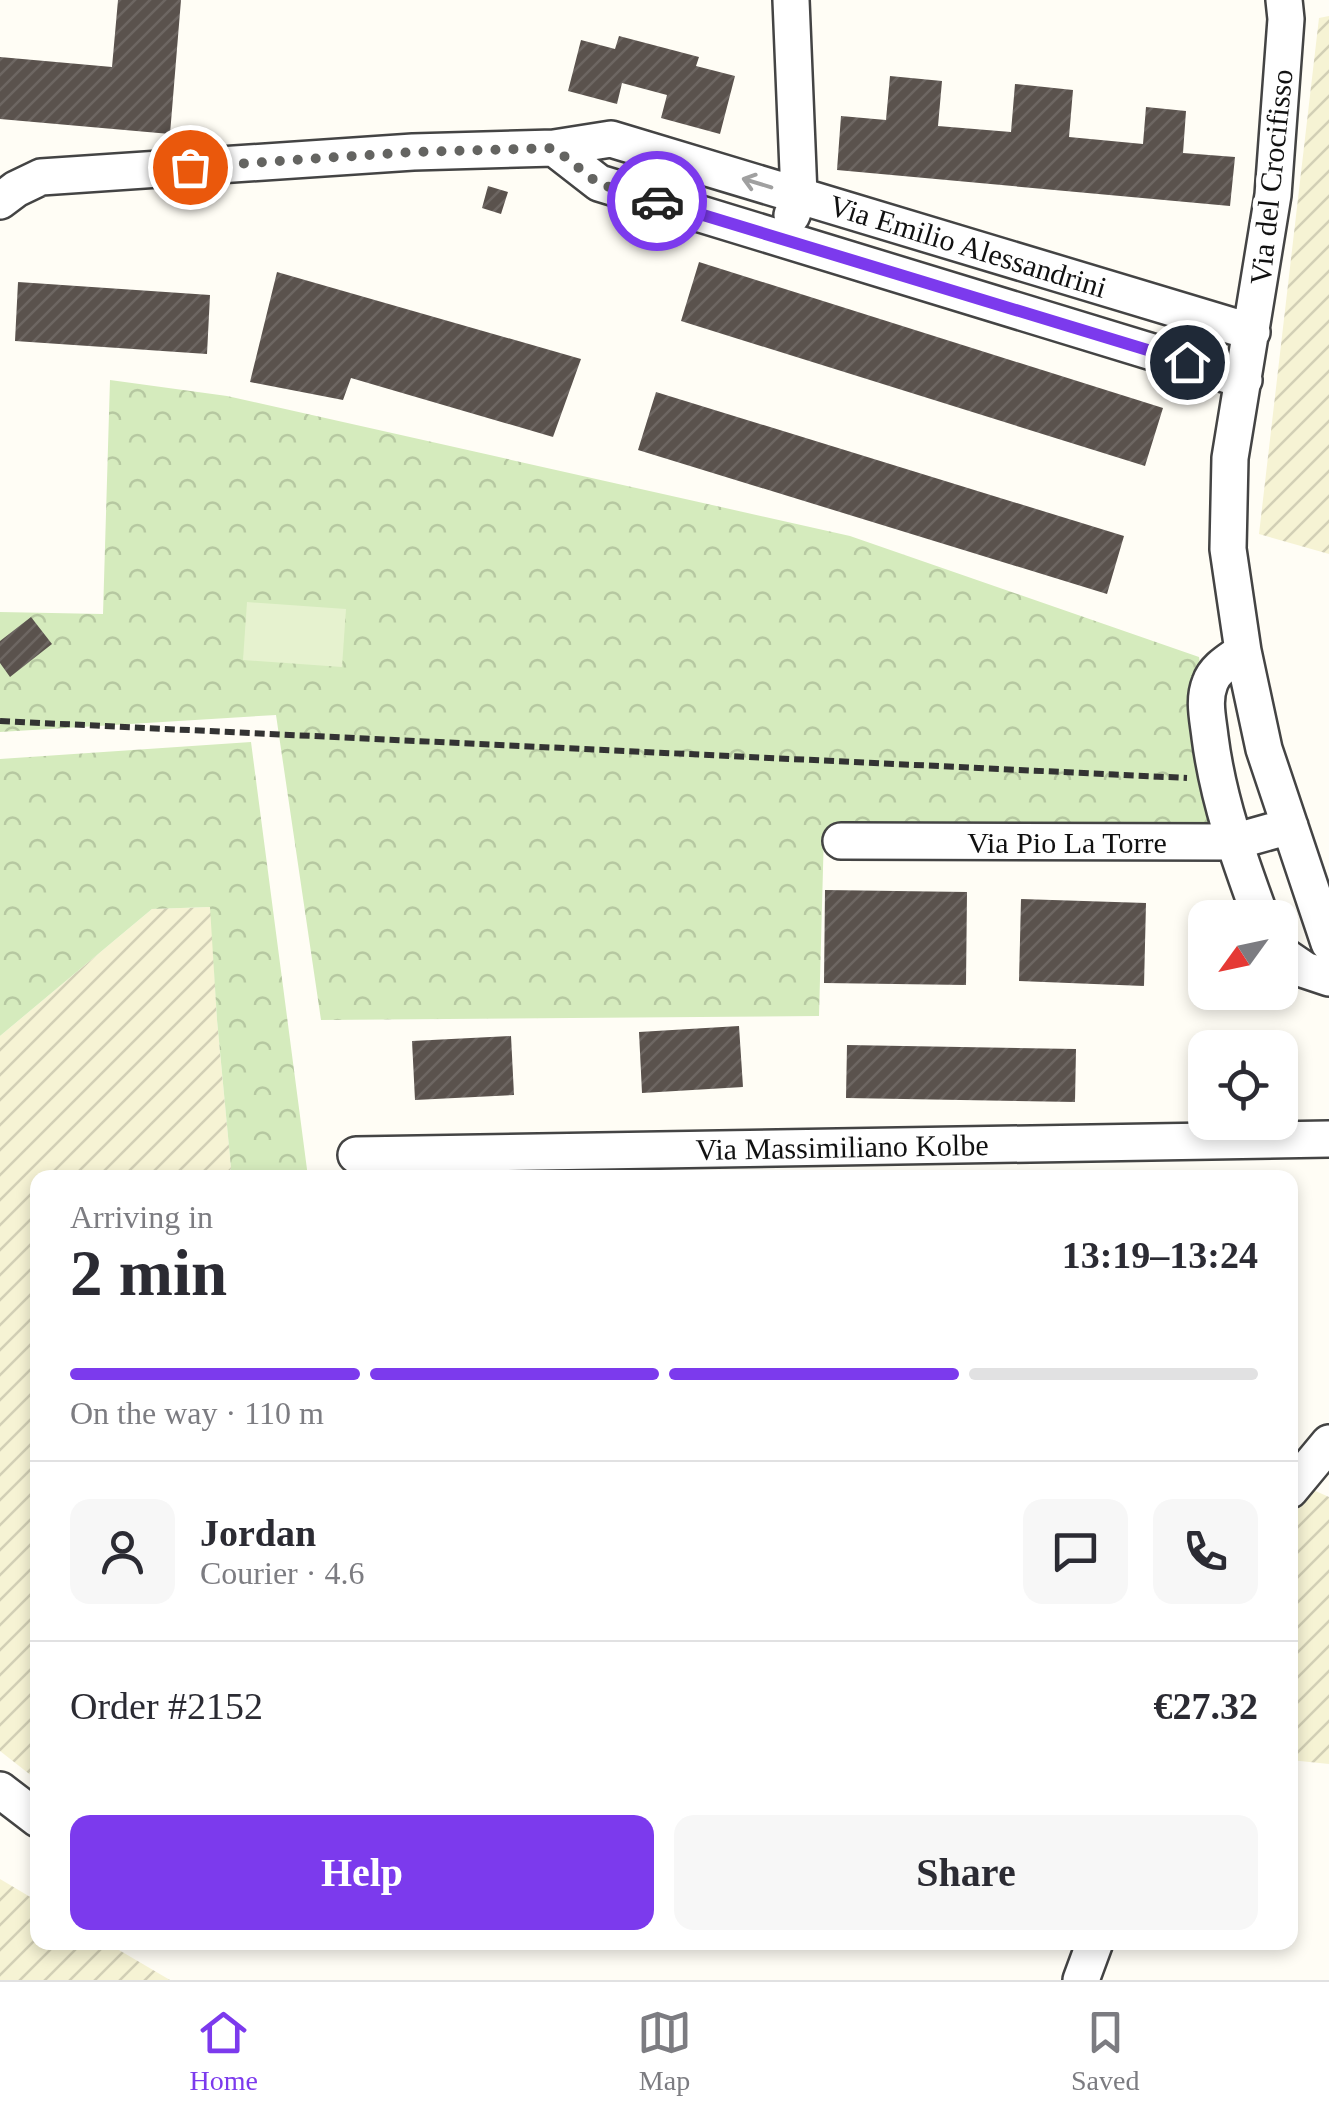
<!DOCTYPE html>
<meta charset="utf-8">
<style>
:root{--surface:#fff;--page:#f7f7f7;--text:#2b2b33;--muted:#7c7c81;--line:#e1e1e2;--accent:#7c3aed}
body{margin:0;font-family:Georgia,serif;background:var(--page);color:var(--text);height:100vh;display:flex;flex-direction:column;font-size:38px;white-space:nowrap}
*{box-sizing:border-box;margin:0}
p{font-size:32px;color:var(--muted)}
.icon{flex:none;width:55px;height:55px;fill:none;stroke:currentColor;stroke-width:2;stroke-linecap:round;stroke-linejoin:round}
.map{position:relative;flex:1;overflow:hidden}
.details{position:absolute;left:30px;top:1170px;width:1268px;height:780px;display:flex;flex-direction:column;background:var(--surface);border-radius:20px;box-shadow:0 5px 15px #0003}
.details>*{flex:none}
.needle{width:65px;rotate:237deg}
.buttons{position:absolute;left:1188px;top:900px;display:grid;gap:20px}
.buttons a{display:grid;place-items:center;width:110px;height:110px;border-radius:20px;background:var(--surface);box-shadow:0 5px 15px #0003;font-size:50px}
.pin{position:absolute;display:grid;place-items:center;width:85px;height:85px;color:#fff;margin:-42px;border:5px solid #fff;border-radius:50%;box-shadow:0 2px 10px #0007}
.courier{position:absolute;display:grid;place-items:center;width:100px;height:100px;margin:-50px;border:8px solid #7c3aed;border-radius:50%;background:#fff;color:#222;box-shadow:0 2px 12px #0007}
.head em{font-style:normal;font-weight:700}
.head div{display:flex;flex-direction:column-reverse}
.head{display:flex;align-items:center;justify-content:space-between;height:170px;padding:0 40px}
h1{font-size:65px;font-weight:700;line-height:75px}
.bar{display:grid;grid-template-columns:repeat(4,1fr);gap:15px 10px;align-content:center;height:120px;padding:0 40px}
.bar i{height:12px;border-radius:8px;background:var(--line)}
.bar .selected{background:var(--accent)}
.bar p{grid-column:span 4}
.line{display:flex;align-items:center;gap:25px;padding:0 40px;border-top:2px solid var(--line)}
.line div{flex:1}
.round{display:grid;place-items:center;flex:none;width:105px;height:105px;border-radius:20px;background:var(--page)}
.primary-button{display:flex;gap:20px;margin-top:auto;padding:20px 40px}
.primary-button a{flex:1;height:115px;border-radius:20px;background:var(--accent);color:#fff;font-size:40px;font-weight:700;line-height:115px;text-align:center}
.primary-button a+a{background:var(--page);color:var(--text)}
.tab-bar{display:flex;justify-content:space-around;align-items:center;height:140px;border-top:2px solid var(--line);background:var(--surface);font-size:28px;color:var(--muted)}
.tab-bar a{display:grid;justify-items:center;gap:5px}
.tab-bar .selected{color:var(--accent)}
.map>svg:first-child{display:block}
.farmland{fill:url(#farmland-furrows)}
.park{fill:url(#park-crowns)}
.pitch{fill:#e6f2cf}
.building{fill:url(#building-hatch)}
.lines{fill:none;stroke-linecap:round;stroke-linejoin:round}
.minor-casing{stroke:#444;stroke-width:40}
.path{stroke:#333;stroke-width:6;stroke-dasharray:10 5;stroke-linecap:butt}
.minor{stroke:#fff;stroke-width:35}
.oneway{stroke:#a0a0a0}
.done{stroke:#646461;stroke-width:10;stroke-dasharray:0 18}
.route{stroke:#7c3aed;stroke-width:12}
.labels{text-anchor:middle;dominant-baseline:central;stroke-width:10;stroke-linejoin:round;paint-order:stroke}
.street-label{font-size:30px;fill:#111;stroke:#fff}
</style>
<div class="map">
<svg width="1329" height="1980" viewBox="0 0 1329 1980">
<defs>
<pattern id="farmland-furrows" width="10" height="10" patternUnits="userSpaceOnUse" patternTransform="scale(2.5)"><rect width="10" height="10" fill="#f6f3d4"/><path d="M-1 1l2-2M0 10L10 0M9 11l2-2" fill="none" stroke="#d2cfb5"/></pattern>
<pattern id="park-crowns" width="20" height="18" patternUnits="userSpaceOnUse" patternTransform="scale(2.5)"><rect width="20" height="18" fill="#d5ebbd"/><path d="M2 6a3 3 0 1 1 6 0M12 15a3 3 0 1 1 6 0" fill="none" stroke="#b6c8a1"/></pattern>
<pattern id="building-hatch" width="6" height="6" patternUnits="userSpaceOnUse" patternTransform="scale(2.5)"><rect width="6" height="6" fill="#5a524d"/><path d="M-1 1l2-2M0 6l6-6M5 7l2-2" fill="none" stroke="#6d6662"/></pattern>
</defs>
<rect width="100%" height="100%" fill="#fffdf5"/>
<path class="farmland" d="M1329 16V554L1259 534 1319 18Z
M211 907 217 1020 231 1168 228 1177 38 1178 37 1780 0 1751V1036L152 909Z
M1311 1489 1329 1497V1764L1290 1760V1519Z
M0 1879 37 1901 38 1942 107 1943 170 1980H0Z"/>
<path class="park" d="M110 380 227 396 850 536 1199 657 1224 834 824 832 819 1016 321 1020 276 715 0 732V612L103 614Z
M251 742 308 1177H228L231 1168 217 1020 210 907 152 909 0 1036V759Z"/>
<path class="pitch" d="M247 602 346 609 342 667 243 660Z"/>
<path class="building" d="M118 0H181L170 134 0 119V57L112 67Z
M619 36 699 57 696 66 735 76 720 134 661 118 667 95 622 83 617 104 568 91 581 40 615 49Z
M890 76 942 81 938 126 1011 132 1015 84 1073 90 1069 137 1143 144 1146 107 1186 111 1183 153 1235 157 1230 206 837 170 841 116 886 120Z
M488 186 508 192 501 214 482 208Z
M699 262 1163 408 1145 466 681 321Z
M277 272 581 359 553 437 351 378 343 400 250 382Z
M18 282 210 295 207 354 15 341Z
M656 392 1124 536 1107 594 638 450Z
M31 617 52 644 10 677 0 663V641Z
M825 890 967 892 966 985 824 983Z
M1021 899 1146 903 1144 986 1019 981Z
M739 1026 743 1087 642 1093 639 1032Z
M511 1036 514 1095 415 1100 412 1041Z
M847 1045 1076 1049 1075 1102 846 1098Z"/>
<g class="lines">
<g class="minor-casing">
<path id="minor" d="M791 0 799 195 792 215
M1284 0 1286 19 1273 195 1230 458 1228 549 1243 651 1264 749 1329 943
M554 148 599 183 1244 380
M0 201 16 189 41 177 413 152 554 148 611 139 1252 332
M1243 651C1231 660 1215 668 1210 683 1203 700 1208 719 1210 737 1218 800 1239 858 1261 918
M841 841 1233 842 1290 826
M1280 953 1305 970 1329 978
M356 1155 1329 1139
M1290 1490 1329 1443
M0 1790 38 1819
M1081 1980 1095 1942"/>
</g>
<path class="path" d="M0 721 1187 778"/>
<use href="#minor" class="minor"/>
</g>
<defs><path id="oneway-shaft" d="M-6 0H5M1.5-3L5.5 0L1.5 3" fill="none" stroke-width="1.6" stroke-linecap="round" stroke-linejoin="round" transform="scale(2.5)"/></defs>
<use class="oneway" href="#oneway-shaft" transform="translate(757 183) rotate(-163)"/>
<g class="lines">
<path class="done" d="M190 167 413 152 554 148 599 184 657 201"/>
<path class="route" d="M657 201 1187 362"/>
</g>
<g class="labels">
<g class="street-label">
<text transform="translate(1271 177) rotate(-84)">Via del Crocifisso</text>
<text transform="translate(968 246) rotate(17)">Via Emilio Alessandrini</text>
<text x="1067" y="842">Via Pio La Torre</text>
<text transform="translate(842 1147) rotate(-1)">Via Massimiliano Kolbe</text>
</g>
</g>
</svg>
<div class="buttons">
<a><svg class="needle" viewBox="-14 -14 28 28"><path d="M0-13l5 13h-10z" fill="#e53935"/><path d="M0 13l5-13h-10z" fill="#7c7c81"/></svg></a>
<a><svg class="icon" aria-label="locate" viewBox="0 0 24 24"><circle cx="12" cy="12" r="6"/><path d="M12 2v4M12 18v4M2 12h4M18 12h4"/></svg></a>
</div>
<div class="pin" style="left:190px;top:167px;background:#ea580c"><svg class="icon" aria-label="bag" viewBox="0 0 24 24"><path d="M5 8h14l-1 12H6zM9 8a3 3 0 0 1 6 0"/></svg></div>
<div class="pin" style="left:1187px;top:362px;background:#1f2937"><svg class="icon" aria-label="home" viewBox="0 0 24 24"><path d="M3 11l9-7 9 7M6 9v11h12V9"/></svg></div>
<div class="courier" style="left:657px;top:201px"><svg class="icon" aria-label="car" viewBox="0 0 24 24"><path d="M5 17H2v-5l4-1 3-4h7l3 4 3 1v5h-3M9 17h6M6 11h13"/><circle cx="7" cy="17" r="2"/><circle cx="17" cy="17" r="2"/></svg></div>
<section class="details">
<div class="head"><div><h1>2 min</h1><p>Arriving in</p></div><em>13:19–13:24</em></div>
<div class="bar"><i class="selected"></i><i class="selected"></i><i class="selected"></i><i></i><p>On the way · 110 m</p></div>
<div class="line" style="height:180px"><a class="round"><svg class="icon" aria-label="person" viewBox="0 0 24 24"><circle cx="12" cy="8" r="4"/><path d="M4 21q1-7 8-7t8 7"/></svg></a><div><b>Jordan</b><p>Courier · 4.6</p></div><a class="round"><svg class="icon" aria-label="chat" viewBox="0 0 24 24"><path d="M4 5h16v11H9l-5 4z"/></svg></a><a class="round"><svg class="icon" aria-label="phone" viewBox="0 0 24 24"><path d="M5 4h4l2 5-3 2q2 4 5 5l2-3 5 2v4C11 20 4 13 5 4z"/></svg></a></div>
<div class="line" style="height:130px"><div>Order #2152</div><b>€27.32</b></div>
<div class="primary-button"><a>Help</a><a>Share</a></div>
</section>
</div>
<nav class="tab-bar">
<a class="selected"><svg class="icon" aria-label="home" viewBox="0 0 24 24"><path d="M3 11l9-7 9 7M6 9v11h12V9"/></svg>Home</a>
<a><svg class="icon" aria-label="map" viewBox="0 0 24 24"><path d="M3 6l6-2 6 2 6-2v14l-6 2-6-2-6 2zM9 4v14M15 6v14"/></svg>Map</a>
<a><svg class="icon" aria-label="saved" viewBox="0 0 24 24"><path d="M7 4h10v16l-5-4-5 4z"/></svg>Saved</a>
</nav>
